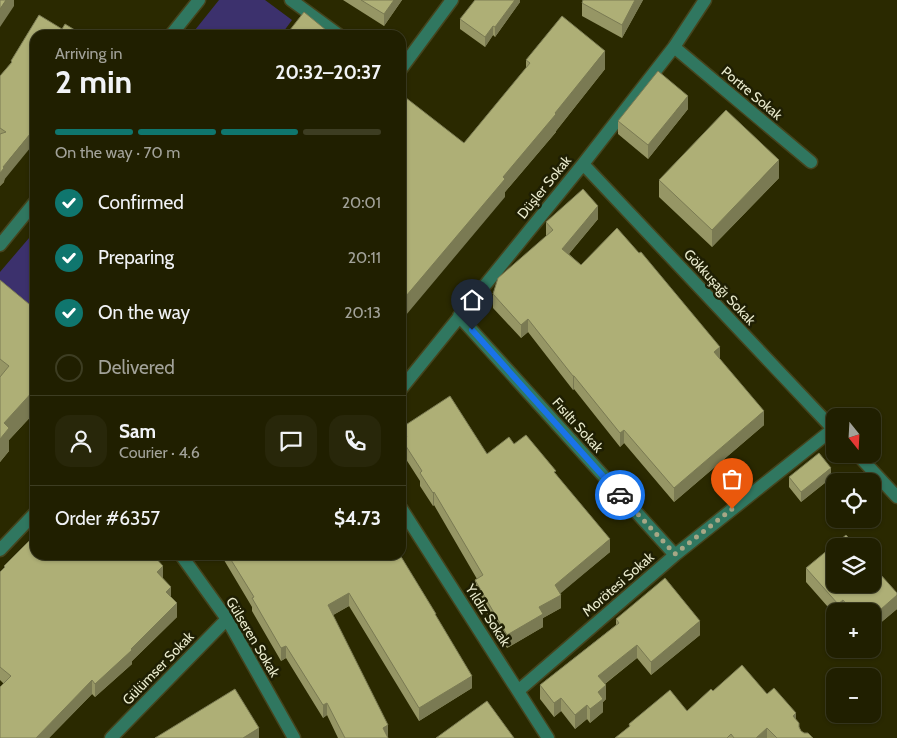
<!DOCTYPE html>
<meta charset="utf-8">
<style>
:root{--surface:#201f00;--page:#28270a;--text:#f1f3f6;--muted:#a2a299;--line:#3d3d22;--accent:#0f766e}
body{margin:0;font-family:Cabin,sans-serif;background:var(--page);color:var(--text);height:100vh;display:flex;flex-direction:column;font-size:19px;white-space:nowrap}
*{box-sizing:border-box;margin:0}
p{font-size:16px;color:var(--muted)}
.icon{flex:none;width:28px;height:28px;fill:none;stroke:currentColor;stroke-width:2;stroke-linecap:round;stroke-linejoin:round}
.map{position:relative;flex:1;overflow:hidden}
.sheet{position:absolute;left:30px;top:30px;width:376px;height:530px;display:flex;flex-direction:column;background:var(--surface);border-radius:15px;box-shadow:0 1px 4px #0004,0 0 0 1px var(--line)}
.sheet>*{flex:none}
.needle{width:32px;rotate:162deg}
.fabs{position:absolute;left:826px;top:408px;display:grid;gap:10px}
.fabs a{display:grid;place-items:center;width:55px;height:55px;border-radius:10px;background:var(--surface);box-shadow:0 1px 4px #0004,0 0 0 1px var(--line);font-size:25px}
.pin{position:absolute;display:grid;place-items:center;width:42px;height:42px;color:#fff;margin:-51px -21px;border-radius:50% 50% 50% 0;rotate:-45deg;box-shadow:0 0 5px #0007}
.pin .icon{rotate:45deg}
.courier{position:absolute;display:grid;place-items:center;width:50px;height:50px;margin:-25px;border:4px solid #1a73e8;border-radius:50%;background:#fff;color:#222;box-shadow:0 1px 6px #0007}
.headline em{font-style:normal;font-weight:700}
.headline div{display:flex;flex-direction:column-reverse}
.headline{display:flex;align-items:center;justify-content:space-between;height:85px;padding:0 25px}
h1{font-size:32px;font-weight:700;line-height:38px}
.bar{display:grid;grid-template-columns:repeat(4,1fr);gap:8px 5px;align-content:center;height:60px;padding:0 25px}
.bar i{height:6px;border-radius:4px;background:var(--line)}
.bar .on{background:var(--accent)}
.bar p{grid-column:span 4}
.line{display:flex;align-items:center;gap:12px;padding:0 25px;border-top:1px solid var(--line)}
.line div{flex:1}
.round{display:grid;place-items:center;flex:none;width:52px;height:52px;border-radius:15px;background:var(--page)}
ol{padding:0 25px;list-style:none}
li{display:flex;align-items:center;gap:15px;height:55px}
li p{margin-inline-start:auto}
li .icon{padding:5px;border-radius:50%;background:var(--accent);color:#fff;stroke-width:4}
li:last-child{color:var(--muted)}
li i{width:28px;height:28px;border:2px solid var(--line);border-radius:50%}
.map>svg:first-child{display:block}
.green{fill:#3c316d}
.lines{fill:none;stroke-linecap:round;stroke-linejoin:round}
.minor-casing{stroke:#45441d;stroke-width:15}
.tertiary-casing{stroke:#45441d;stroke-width:15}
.minor{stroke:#307760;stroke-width:12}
.tertiary{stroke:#307760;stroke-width:12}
.wall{fill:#969665}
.shaded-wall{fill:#7a7a53}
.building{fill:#aeaf76;stroke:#7a7a53}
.done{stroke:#a7a786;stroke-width:5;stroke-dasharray:0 9}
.route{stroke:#1a73e8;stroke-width:6}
.labels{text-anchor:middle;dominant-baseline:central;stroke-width:5;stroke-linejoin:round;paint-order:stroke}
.street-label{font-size:14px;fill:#eaebce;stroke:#1f1f03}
</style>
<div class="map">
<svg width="897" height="738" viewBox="0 0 897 738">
<rect width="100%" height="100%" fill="#2a2900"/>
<path class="green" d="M219 0H265L292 20 281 35H191Z
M35 231V311L0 281V272Z"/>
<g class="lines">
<g class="minor-casing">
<path id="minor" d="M291 0 339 35
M171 35 199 0
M674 47 811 162
M583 164 835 431
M0 245 35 202
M459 316 675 555
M401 389 583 164 674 47 705 0
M857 454 897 497
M401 508 548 738
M181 555 227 619 294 738
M518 691 675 555 833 429
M111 738 227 619"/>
</g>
<g class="tertiary-casing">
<path id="tertiary" d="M401 69 452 0
M0 550 35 513"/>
</g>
<use href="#minor" class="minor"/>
<use href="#tertiary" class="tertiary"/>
</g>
<path class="wall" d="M343 0H402L384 26Z
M520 0V2L495 37 493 35 485 47 460 29V19Z
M643 0 622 38 582 16V3Z
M39 15 4 182 0 186V76L11 63V61Z
M526 60 605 69 556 131V132L505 192V197L464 143 526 69Z
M688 109 648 159 618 134V121Z
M779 178 712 247 659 197V180Z
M598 219 569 254 581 265 720 359 764 425 674 502 624 443 620 447 574 389 573 390 528 332 521 338 493 308V294L546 236V222Z
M0 280 35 309V412L9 440V451L0 462Z
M401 428 487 454 514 444 556 474 610 552 560 593 561 608 543 618V627L507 648 475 593V580L477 579 434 505 433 506 420 486V481L402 453Z
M789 477 831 478 801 502 789 487Z
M221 555H400L436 616 472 688 419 721 349 606 333 615 388 738H338L327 715 323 718 286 658 281 661 252 611V607Z
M4 566 163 579 171 598 177 617 132 661V664L95 697 92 694 49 738H0L4 684 0 680V572L4 568Z
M806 568 897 593V609L872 630V611H835V615L806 582Z
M616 619 700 635 651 675 637 658 605 684 606 699 603 702V712L590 723 587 719 575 729 561 711 554 717 540 699V685L616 625Z
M713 691 767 694 796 720 801 731 813 738H615L629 727V724L687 711Z"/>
<path class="shaded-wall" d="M6 0H14V6L0 27V9Z
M394 0H402L384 26V14Z
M515 0H520V2L495 37V27Z
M635 0H643L622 38V25Z
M493 26V35L485 47V37Z
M605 51V69L556 131V132L505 192V197L401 321V302Z
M688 96V109L648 159V145Z
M35 128V142L4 180V182L0 186V173L3 167Z
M779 160V178L712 247V230Z
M598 206V219L562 262V249Z
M528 319V332L521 338V325Z
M720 347V361L714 352Z
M573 376H574V389L573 390Z
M35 389V412L9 440V451L0 462V439L4 423Z
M764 411V425L674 502V488Z
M624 430V443L620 447V433Z
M831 468V478L801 502V492Z
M434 492V505L433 506V493Z
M610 539V552L555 598V585Z
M163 566V579L157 572Z
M171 587V601L166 592Z
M349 593V606L328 618V605Z
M561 595V608L543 618V627L507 648V635L539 607Z
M897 595V609L872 630V617Z
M843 600V611H838V604Z
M177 603V617L132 661V664L95 697V684Z
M700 621V635L651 675V662Z
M637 645V658L598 689V676Z
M286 646V658L281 661V648Z
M472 676V688L419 721V708Z
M92 680V694L49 738H36Z
M606 685V699L603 702V712L590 723V709L598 692Z
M561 698V711L554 717V703Z
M327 703V715L323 718V705Z
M587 705V719L575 729V715Z
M796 713V726L793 716Z
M388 725V738L383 728Z
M259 728V738H243Z
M767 728V738H756Z"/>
<path class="building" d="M0 0H6L0 9Z
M361 0H394L384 14Z
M475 0H515L495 27 493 26 485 37 460 19Z
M583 0H635L622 25 582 3Z
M304 12 332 35H286Z
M39 15 62 29 65 24 83 35H35V128L3 167 4 168 0 173V134L6 132 0 128V76L12 62 11 61Z
M562 16 605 51 555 113 556 114 503 177 505 179 401 302V94L464 143 530 63 526 60Z
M658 71 688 96 648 145 618 121Z
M726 110 779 160 712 230 659 180Z
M583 189 598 206 562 249 581 265 617 228 639 253 641 252 720 347 714 352 764 411 674 488 624 430 620 433 574 376H573L528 319 521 325 493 294 498 278 553 230 546 222Z
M0 280 35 309V389L4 423 9 428 0 439V377L9 366 0 359Z
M450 396 487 454 509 437 514 444 526 435 556 471 554 472 610 539 555 585 561 595 539 607 543 614 507 635 475 580 483 575 434 492 433 493 420 473 422 471 402 440 407 437 401 428Z
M819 453 831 468 801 492 789 477Z
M35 535V555H153L163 566 157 572 171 587 166 592 177 603 131 649 132 650 95 684 92 680 36 738H0V687L11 676 0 667V572L5 567 4 566Z
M846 535 856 546H835V584H872V565L897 593V595L872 617V611H852L843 600 838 604 806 568Z
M228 555H400L436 614H435L472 676 419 708 349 593 328 605 388 725 383 728 388 738H345L327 703 323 705 286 646 281 648 252 598 254 597Z
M665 578 700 621 651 662 637 645 598 676 606 685 598 692 603 699 590 709 587 705 575 715 561 698 554 703 540 685 619 623 616 619Z
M742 665 767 694 774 688 796 713 793 716 799 723V727L801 731 804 733H808L813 738H777L767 728 756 738H734L731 734 727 738H615L630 726 629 724 670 690 687 711 711 689 713 691Z
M235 689 259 728 243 738H155Z
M487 701 514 738H436Z"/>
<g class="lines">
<path class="done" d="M620 495 675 554 732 509"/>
<path class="route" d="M472 330 620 495"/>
</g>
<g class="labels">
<g class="street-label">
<text transform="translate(752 93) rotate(40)">Portre Sokak</text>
<text transform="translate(544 187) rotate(-51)">Düşler Sokak</text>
<text transform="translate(720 287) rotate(47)">Gökkuşağı Sokak</text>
<text transform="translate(578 425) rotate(48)">Fısıltı Sokak</text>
<text transform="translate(618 584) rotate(-41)">Morötesi Sokak</text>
<text transform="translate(488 615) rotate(57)">Yıldız Sokak</text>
<text transform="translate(253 637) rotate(59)">Gülseren Sokak</text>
<text transform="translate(158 668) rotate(-46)">Gülümser Sokak</text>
</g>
</g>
</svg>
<div class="fabs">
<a><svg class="needle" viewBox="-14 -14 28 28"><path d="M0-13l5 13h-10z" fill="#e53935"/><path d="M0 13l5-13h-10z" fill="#a2a299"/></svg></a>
<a><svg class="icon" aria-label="locate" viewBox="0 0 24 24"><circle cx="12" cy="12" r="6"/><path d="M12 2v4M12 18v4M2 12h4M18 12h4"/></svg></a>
<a><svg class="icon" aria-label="layers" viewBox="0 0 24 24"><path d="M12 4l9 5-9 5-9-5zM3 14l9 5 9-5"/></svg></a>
<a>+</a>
<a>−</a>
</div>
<div class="pin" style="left:732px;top:509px;background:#ea580c"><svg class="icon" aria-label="bag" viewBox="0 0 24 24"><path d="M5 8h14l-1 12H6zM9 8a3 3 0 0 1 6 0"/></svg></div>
<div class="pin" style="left:472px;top:330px;background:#1f2937"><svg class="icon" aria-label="home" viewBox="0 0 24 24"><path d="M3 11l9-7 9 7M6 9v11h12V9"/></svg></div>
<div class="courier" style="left:620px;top:495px"><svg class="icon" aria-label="car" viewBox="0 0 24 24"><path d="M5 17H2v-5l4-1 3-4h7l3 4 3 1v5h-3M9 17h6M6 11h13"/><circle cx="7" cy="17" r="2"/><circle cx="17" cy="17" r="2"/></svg></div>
<section class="sheet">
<div class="headline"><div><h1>2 min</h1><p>Arriving in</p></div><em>20:32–20:37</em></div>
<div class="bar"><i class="on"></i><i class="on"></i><i class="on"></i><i></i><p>On the way · 70 m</p></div>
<ol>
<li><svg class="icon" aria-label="check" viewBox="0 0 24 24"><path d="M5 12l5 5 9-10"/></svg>Confirmed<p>20:01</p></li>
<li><svg class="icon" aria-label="check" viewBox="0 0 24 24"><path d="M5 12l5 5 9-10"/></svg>Preparing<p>20:11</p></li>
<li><svg class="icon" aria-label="check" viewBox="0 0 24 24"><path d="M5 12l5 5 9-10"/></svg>On the way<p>20:13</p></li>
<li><i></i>Delivered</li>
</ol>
<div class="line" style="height:90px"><a class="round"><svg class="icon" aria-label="person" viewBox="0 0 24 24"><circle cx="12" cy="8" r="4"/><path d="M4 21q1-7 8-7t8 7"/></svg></a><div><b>Sam</b><p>Courier · 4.6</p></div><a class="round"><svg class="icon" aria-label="chat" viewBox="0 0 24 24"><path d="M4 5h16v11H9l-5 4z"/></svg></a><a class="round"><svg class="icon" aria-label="phone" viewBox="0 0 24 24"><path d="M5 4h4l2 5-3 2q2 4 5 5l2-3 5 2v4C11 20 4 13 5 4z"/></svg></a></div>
<div class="line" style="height:65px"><div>Order #6357</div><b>$4.73</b></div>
</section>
</div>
